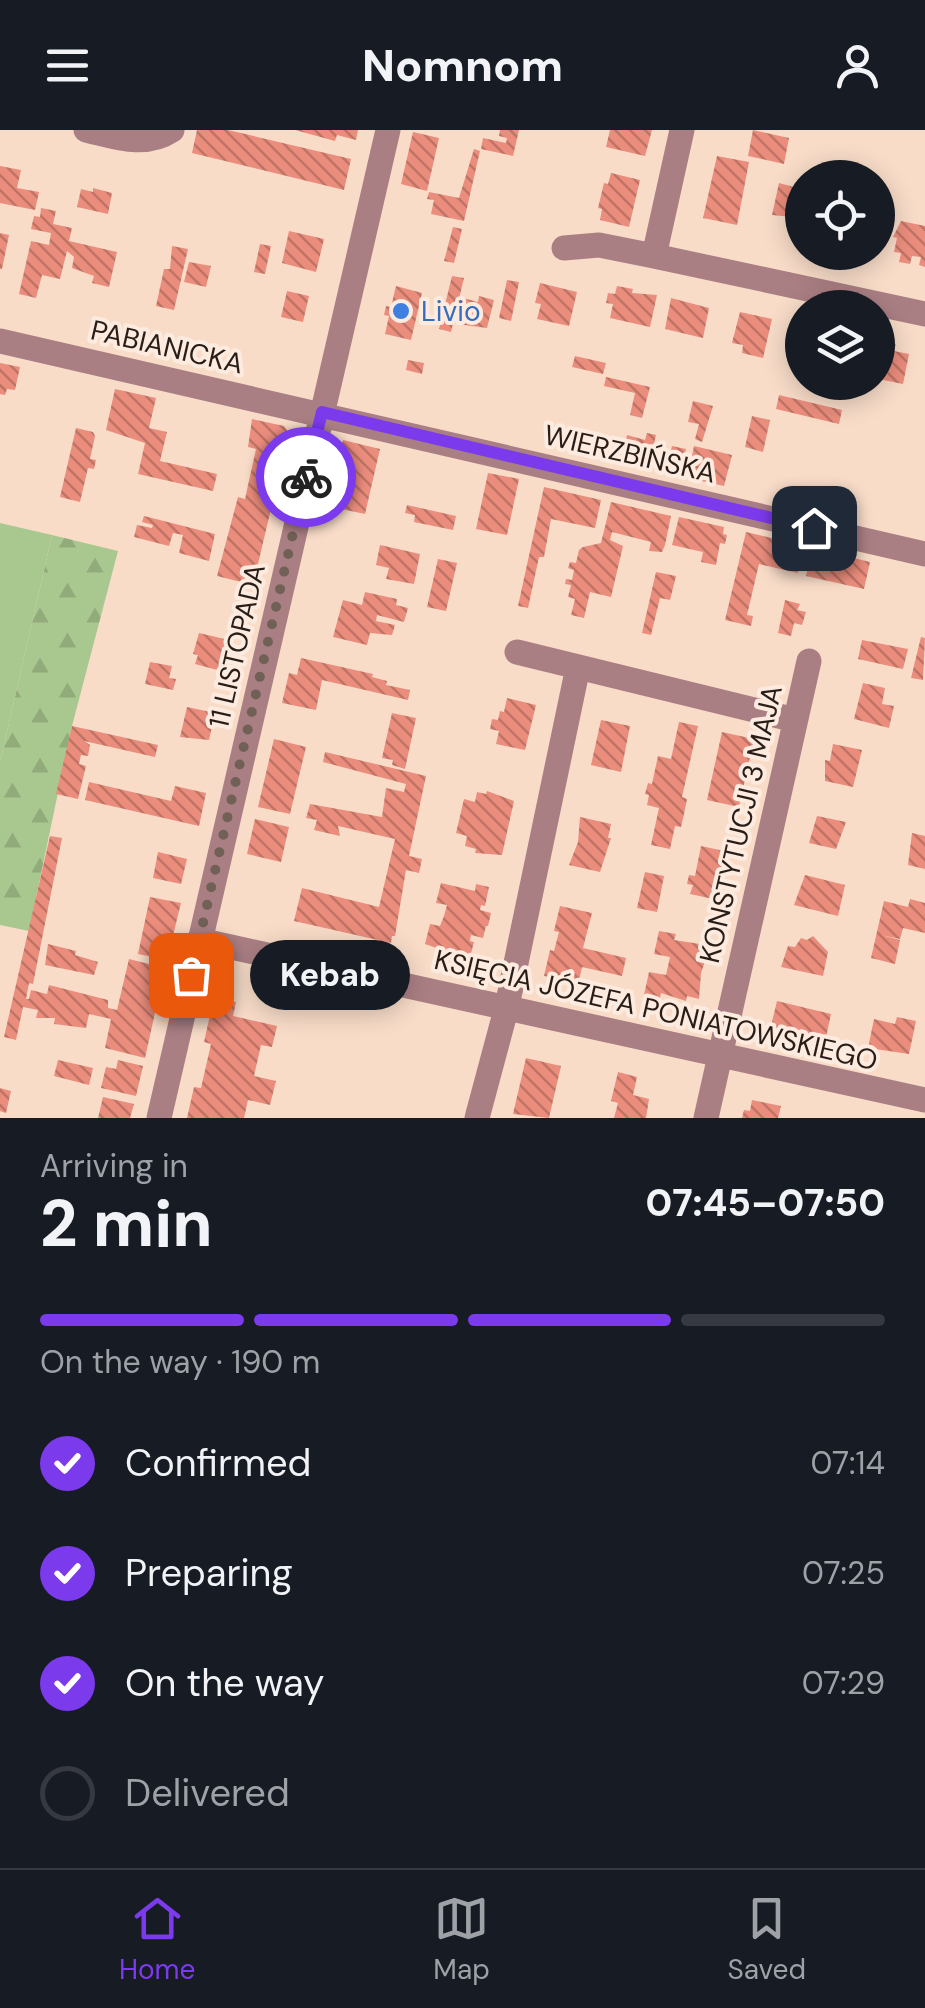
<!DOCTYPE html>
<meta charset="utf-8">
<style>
:root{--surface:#171b24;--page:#20242c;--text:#f1f3f6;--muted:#9ea1a6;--line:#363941;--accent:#7c3aed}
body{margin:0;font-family:"DM Sans",sans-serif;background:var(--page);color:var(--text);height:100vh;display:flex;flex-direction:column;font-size:38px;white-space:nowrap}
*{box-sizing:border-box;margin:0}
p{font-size:32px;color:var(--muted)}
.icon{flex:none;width:55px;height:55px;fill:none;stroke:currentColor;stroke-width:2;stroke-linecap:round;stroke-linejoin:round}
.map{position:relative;height:988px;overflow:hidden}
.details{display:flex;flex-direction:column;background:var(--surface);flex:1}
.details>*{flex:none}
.controls{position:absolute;left:785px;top:30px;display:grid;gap:20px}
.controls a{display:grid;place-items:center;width:110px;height:110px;border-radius:50%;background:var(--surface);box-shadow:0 5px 25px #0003;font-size:50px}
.pin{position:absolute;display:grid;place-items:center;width:85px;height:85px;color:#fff;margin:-42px;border-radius:20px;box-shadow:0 5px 15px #0006}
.courier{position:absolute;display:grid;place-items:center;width:100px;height:100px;margin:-50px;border:8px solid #7c3aed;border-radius:50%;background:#fff;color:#222;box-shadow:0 2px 12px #0007}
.bubble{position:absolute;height:70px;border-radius:35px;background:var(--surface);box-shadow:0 5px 25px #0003;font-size:32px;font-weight:800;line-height:70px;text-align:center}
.summary em{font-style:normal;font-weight:800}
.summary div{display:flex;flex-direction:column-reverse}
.summary{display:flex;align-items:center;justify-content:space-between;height:170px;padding:0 40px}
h1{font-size:65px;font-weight:800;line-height:75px}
.bar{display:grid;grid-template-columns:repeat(4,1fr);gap:15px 10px;align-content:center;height:120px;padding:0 40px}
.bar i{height:12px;border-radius:8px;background:var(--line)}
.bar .active{background:var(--accent)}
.bar p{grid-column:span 4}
ol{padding:0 40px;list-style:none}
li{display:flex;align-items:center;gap:30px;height:110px}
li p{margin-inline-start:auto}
li .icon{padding:10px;border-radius:50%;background:var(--accent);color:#fff;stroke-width:4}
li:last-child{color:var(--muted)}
li i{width:55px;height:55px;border:5px solid var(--line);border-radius:50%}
header{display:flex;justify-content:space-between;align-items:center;height:130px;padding:0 40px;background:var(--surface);font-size:45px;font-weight:800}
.menu{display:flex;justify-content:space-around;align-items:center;height:140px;border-top:2px solid var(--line);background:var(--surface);font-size:28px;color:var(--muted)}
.menu a{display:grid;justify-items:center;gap:5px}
.menu .active{color:var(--accent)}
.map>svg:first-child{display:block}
.forest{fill:url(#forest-firs)}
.garden{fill:#a9c88f}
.building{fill:url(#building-back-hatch)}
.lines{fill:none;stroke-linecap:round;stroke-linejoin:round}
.minor{stroke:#aa7f84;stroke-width:25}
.done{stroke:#716055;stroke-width:10;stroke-dasharray:0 18}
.route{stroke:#7c3aed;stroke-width:12}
.shop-dot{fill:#3f7fe0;stroke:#fdebe0;stroke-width:4}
.labels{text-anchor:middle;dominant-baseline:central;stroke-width:8;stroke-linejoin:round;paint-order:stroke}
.shop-label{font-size:28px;fill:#366cbe;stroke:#fdebe0;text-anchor:start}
.street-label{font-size:28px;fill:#281e17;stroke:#fdebe0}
</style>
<header><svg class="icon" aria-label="menu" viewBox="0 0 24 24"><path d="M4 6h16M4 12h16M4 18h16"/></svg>Nomnom<svg class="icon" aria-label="person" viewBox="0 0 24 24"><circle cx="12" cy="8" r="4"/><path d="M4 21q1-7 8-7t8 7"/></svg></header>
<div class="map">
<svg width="925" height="988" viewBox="0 0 925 988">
<defs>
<pattern id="forest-firs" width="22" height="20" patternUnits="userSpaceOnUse" patternTransform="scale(2.5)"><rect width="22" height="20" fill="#a9c88f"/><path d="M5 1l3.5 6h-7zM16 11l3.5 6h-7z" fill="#91ab7b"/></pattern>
<pattern id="building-back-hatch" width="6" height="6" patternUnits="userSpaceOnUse" patternTransform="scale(2.5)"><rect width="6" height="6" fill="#eb8d7d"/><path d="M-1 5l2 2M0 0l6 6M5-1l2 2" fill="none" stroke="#be7365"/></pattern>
</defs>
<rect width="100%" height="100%" fill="#f8dcc8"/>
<path class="forest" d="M52 405 118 421 72 596 29 801 0 795V632Z"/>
<path class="garden" d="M0 393 52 405 0 632Z"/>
<path class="building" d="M197 0H228L351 29 344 60 192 23Z
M295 0H358L356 10 337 5 335 11Z
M500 0H519L513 26 481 19 483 8 506 13 507 8 499 6Z
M610 0H652L645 26 606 17Z
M753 0 789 8 784 34 748 26Z
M413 2 439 8 427 61 401 54Z
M474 19 480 21 464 91 431 84 434 70 427 69 429 62 459 68Z
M717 26 749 32 737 95 703 88Z
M0 36 21 40 17 58 39 62 35 80 0 73Z
M611 43 640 50 629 97 600 90 602 79 598 78 604 53 608 54Z
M795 52 802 54V88L772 85 779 53 794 57Z
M93 58 112 63 108 84 77 77 81 59 93 62Z
M41 78 56 81 53 94 72 98 69 111 117 122 109 157 92 153 94 146 72 138 74 127 67 121 60 149 42 145 36 168 19 164 31 111 49 115 51 103 31 99 34 86 40 87Z
M901 91 925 96V137L919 135 921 127 912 126 910 134 899 132 901 123 894 122 897 108 893 107Z
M453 97 462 99 454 133 444 131Z
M289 101 324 109 316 142 282 133Z
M0 103 9 105 2 139H0Z
M260 114 271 116 265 144 254 142Z
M172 116 188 119 174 180 156 176 164 139H170Z
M189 132 211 136 206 157 184 152Z
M452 146 464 148 451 202 439 199Z
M507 150 519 152 511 191 499 188Z
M540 153 577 162 569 196 537 189 541 174 535 173Z
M396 156 422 163 411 210 385 204 389 186 384 185 386 176 391 177Z
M617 156 633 159 632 163 657 165 650 197 610 188 613 174 606 173 608 163 615 164Z
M287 161 309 166 303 192 281 187Z
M479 166 494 170 487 198 457 194 463 168 478 172Z
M671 168 709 178 703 208 665 199Z
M740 182 772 189 763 228 742 223 743 215 732 213Z
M882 211 896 214 894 221 909 224 903 254 878 249V227Z
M575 226 606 233 603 244 572 237Z
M408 230 424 233 422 244 406 240Z
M0 233 20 237 15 260 7 259 5 265 0 264Z
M606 247 650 257 642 288 630 285 635 263 604 256Z
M115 259 156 268 149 298 167 302 160 331 217 344 213 361 138 344 145 313 106 300Z
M779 265 842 280 839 294 776 279Z
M693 271 713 276 702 312 695 309 699 294 688 292Z
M752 286 770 290 763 322 745 317Z
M252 289 284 296 289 303 253 455 217 446 238 367 245 369 256 319 248 317Z
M76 298 93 302 95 306 90 329 96 330 94 339 88 338 80 372 60 367Z
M647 303 656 305 652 323 657 324 652 340 622 332 627 305 645 310Z
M343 310 380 319 365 384 327 376Z
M672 316 686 319 680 346 666 343Z
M694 316 732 325 724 356 688 348Z
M488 343 519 349 507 405 476 399Z
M544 357 601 370 595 398 551 389 544 427H539L528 478 518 476Z
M611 372 671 386 665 415 662 422 649 421 651 412 612 402 610 410 623 416 611 467 590 462 584 488 571 485 575 469 568 467 571 455 565 454 566 449 572 450 574 440 568 438 570 432 576 433 579 420 583 417 601 413Z
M407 375 456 386 453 400 414 392 415 385 405 383Z
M144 386 215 404 209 431 179 423 183 405 173 403 169 416 134 407 137 395 152 398 153 395 142 392Z
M679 387 724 397 723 404 727 405 725 414 720 413 716 435 701 432 703 422 672 415Z
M746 402 804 416 798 443 759 434 747 485 753 486 751 496 725 490Z
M380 415 420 424 414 454 386 449 389 438 376 435Z
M812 418 870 432 864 459 806 446Z
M438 429 457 433 446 481 427 477Z
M656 442 676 446 670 470 660 468 651 505 642 503Z
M365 462 397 469 396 475 408 478 404 492 377 485 376 491 395 495 392 505 370 503 367 515 333 507 343 470 362 475Z
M785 470 800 474 797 480 806 482 802 495 794 493 791 506 778 503Z
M199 503 229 510 221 541 195 534 198 525 193 524Z
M921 507 925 508 923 550 911 548Z
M862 510 908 519 903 539 858 529Z
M301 528 373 544 372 547 387 551 386 555 410 560 408 570 322 550 316 580 282 573 289 543 297 545Z
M150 532 172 536 169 548 176 549 173 560 145 554Z
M863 553 885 558 882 574 894 576 889 598 854 589Z
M507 568 536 575 525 620 496 614 499 601 490 599 492 589 498 590 500 581 504 582Z
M187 577 215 583 209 610 180 607Z
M392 583 416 588 405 639 392 635 393 630 382 628Z
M601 590 630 596 621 642 591 635Z
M679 592 698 596 682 667 687 669 684 684 681 697 675 696 670 719 651 715 659 678 647 675 649 665 645 664 648 653 652 654 658 626 671 629Z
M72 596 158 615 155 627 84 611 90 615 88 626 81 625 79 634 86 636 78 669 56 664Z
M722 602 754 609 739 677 707 670Z
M274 609 306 617 290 684 258 677Z
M833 614 862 620 853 657 825 651V630L830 631Z
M325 622 426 646 409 726 422 729 419 743 406 740 395 806H392L391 813 294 791 302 758 379 777 395 709 338 696 340 706 314 700 317 690 306 688 310 674 382 687 386 658 404 662 406 654 323 632Z
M89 652 171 671 175 656 206 663 199 696 85 670Z
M487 661 514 671 502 725 475 723 476 719 465 716 467 706 456 703 464 669 475 672 477 662 486 664Z
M817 686 846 692 836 719 809 713Z
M580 687 611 694 608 708H611L600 742 569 735 578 712Z
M255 689 289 697 281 732 247 724Z
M912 703 925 706V739L908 735Z
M50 706 62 708 33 854 29 853 26 869H29L31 860 47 864 49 855 108 870V878L117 880 129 829 165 838 145 928 105 918 111 889 89 884 86 898 54 894 55 888H36L38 880 23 877 16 910 4 907Z
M701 716 729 722 718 770 690 764 693 755 687 754 689 745 695 746Z
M158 722 187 729 181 754 153 748Z
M645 742 664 746 657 782 637 778Z
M805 745 845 755 838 786 794 775Z
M441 753 475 761 476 754 489 757 485 776 481 775 480 780 491 783 488 796H486L483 808 471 805 470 811 474 812 469 831 458 829 459 822 442 820 425 814 430 794 440 796 444 786 447 775 436 773Z
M150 767 181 773 167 830 138 824Z
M910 769 925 773V803L903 798 900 809 881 805 900 810 895 834 871 828 884 771 908 777Z
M560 776 592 783 583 818 626 828 622 846 582 837 579 851 544 846 550 820 554 821 559 802 554 801Z
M659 801 676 804 674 810 700 814 699 818 709 820 701 843 699 869 687 866 686 871 661 863 660 868 644 865 649 842 666 845 670 827 654 824Z
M813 806 828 822 823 846 781 837 788 816 795 817 801 808 807 810Z
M48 814 76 821 75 825 98 832 94 845 45 835Z
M214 867 236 872 233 886 277 896 272 917 261 915 254 946 276 951 270 975 248 970 244 988H187L194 957 201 958 211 914 204 912Z
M777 871 831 884 825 912 770 900Z
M897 887 916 891 909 924 868 918 874 889 895 894Z
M526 928 561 936 549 988 513 984Z
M58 930 93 938 89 955 54 946Z
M118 930 143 936 136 966 101 958 106 937 116 939Z
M618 942 637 947 633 965 649 969 646 988H614L618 973 611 971Z
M0 958 11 961 6 983 0 981Z
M103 967 134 974 130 988H98Z
M752 970 781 976 778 988H742L744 980 750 981Z"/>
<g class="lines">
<path class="minor" d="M86 0C116 7 145 18 172 0
M682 0 654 126 925 184
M564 118 599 115 654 126
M0 211 925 424
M517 522 795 590
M199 810 925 970
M159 988 388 0
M477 988 507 876 578 537
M706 988 809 531"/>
</g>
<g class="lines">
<path class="done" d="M191 845 306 347"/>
<path class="route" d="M306 347 322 282 814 398"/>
</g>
<circle class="shop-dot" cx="401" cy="181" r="10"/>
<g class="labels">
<g class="shop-label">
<text x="421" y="181">Livio</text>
</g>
<g class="street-label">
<text transform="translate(167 217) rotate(13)">PABIANICKA</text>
<text transform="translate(630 324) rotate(13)">WIERZBIŃSKA</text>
<text transform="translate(237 516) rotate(-77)">11 LISTOPADA</text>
<text transform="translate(741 694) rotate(-77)">KONSTYTUCJI 3 MAJA</text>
<text transform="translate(656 880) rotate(13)">KSIĘCIA JÓZEFA PONIATOWSKIEGO</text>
</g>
</g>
</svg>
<div class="controls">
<a><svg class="icon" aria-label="locate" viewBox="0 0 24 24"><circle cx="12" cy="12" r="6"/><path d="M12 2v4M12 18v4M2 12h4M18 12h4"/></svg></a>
<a><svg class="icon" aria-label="layers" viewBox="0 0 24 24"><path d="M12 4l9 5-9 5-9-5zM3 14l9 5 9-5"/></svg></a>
</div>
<div class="pin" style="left:191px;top:845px;background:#ea580c"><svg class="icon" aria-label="bag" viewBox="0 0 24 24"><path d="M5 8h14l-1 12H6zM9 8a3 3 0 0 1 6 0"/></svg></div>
<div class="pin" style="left:814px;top:398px;background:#1f2937"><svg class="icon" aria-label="home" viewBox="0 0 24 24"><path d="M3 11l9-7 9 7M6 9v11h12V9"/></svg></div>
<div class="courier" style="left:306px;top:347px"><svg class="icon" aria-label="bike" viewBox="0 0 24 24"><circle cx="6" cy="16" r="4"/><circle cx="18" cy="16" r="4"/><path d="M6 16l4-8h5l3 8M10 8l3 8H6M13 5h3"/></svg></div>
<div class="bubble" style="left:250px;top:810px;width:160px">Kebab</div>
</div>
<section class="details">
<div class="summary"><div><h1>2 min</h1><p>Arriving in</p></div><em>07:45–07:50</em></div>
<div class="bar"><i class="active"></i><i class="active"></i><i class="active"></i><i></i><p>On the way · 190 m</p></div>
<ol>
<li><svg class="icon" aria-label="check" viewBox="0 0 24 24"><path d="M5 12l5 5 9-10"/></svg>Confirmed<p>07:14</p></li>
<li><svg class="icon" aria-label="check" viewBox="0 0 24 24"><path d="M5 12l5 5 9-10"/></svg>Preparing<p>07:25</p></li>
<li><svg class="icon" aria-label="check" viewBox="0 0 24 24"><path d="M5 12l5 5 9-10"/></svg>On the way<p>07:29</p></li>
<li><i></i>Delivered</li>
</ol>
</section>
<nav class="menu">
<a class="active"><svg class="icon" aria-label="home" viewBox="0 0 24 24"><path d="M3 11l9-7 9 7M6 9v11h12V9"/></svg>Home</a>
<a><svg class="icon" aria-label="map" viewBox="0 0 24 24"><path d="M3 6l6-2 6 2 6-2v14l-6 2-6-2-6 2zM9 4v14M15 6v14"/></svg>Map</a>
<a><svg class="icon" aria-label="saved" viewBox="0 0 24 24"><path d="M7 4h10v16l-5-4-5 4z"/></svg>Saved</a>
</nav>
